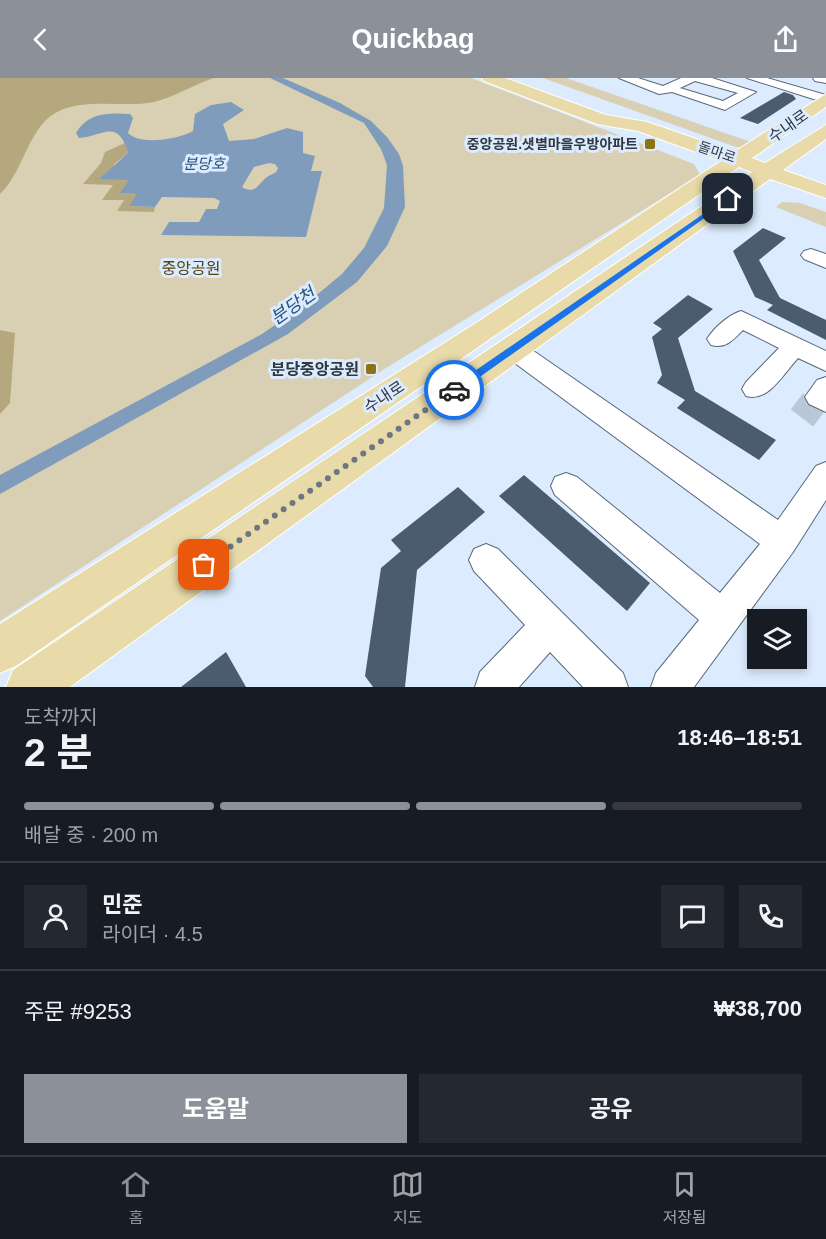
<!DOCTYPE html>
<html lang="ko">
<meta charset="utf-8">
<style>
:root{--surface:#171b24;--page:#242831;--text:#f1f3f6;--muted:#9ea1a6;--line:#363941;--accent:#8c9099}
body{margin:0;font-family:Helvetica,"Noto Sans KR",sans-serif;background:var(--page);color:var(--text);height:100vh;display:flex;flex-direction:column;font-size:22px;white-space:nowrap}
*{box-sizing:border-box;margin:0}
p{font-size:20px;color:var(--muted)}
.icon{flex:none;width:33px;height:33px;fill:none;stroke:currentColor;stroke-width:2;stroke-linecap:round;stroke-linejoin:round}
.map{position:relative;height:609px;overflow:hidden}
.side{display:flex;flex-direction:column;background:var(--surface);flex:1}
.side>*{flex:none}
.tools{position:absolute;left:747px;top:531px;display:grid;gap:12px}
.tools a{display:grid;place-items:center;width:60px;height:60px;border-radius:0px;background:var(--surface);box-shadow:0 3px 9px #0003;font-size:30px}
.pin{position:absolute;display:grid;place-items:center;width:51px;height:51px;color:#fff;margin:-26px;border-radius:12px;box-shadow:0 3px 9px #0006}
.courier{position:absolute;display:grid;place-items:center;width:60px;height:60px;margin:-30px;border:4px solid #1a73e8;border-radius:50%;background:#fff;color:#222;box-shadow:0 2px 8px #0007}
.headline em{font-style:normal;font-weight:700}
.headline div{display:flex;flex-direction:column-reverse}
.headline{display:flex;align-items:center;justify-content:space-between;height:102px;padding:0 24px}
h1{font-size:39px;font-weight:700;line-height:45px}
.bar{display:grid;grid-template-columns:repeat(4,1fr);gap:9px 6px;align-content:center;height:72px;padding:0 24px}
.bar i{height:8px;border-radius:4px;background:var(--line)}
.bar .active{background:var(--accent)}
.bar p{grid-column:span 4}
.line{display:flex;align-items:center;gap:15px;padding:0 24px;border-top:2px solid var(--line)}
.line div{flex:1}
.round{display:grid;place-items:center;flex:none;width:63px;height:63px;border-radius:0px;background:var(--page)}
.cta{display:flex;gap:12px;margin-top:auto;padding:12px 24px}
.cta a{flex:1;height:69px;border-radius:0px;background:var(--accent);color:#fff;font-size:24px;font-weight:700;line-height:69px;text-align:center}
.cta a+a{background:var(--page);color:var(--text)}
header{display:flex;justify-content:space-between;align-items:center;height:78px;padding:0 24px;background:var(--accent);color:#fff;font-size:27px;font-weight:700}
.tabs{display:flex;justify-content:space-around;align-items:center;height:84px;border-top:2px solid var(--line);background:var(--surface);font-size:16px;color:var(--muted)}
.tabs a{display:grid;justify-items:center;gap:3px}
.tabs .active{color:var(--accent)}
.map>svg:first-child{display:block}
.green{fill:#d9d0b3}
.forest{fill:#b5a87e}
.water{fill:#7f9cbd;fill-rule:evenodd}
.building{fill:#4b5c6e}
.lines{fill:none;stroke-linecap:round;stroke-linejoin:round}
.minor-tunnel{stroke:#bac7d7;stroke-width:28;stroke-dasharray:28 14;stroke-linecap:butt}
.minor-casing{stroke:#58697c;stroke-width:2}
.major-casing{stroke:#fff;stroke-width:2}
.minor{fill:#fff;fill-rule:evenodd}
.major{fill:#e9dba9;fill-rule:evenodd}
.route{fill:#1a73e8}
.done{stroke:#6d7783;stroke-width:6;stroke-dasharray:0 10.8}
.poi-dot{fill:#8b7316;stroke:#dcebfd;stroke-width:2}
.labels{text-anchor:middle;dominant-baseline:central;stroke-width:6;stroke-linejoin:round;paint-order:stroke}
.far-poi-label{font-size:14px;font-weight:bold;fill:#313841;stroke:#dcebfd;text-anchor:end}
.far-street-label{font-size:14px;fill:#313841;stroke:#dcebfd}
.far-water-label{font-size:15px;font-style:italic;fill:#25517d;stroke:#dcebfd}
.street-label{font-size:16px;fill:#313841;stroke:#dcebfd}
.park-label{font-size:16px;fill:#52440f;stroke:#dcebfd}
.poi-label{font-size:16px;font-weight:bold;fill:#313841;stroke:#dcebfd;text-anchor:end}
.water-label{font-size:18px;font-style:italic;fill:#25517d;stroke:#dcebfd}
</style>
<header><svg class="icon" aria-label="back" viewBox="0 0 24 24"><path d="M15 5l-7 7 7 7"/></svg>Quickbag<svg class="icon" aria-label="share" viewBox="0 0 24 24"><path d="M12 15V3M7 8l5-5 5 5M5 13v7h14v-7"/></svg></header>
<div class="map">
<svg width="826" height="609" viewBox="0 0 826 609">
<rect width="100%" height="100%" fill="#dcebfd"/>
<path class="green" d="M0 0H471L694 86 700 97 386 290 0 543Z
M543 0H566L751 64 744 69H736Z
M782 124 800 125 826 134V149L776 129Z"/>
<path class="forest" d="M0 0H214C195 6 172 20 154 24 120 31 74 16 46 42 26 62 21 96 0 116Z
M125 65 128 75 113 87 130 102 121 115 138 116 129 128 155 129 154 134 117 133 124 122H102L113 107 83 106 101 85 105 74Z
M0 252 15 255 10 325 0 336Z"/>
<path class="water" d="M270 0H283L340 25 371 43 387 59 399 76 403 88 405 129 387 168 357 204 288 256 0 416V397L262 256 307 225 342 196 364 170 384 130 387 87 381 71 364 45Z
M231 24 244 32 223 46 229 63 254 61 287 50 303 54V75L315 78 311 93H322L306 159 161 157 169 144H199L206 131H217L220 123 214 120 162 119 155 129 129 128 137 116 120 115 129 102 99 101 128 75C118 39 101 59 79 60L76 55C89 34 108 35 130 36L133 40 128 55C140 68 179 61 193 53L195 36 211 27ZM269 85 275 86 278 90C276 96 273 95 267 99 258 106 255 117 242 109L254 89Z"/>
<path class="building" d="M784 14 793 17 796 21 758 46 740 40Z
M763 150 786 160 759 182 780 220 826 242V262L767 232 773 227 755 219 733 173Z
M688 217 713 231 678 260 695 313 776 362 759 382 677 330 685 322 657 305 662 297 652 259 662 251 653 245Z
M524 397 650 505 627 533 499 418Z
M458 409 485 434 417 492 405 609H373L365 598 381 490 401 473 391 462Z
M226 574 246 609H181Z"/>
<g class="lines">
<path class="minor-tunnel" d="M802 340 814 324"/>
<g class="minor-casing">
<path id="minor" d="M619 0H638L663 8 681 0H712L756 14 725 32 672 14 659 16ZM695 3 738 15 723 23 680 10Z
M747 0H767L826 17V25Z
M813 0H826V5L815 3Z
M811 171 826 176V190L804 181 801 177 804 173Z
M741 233 826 273V293L798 280C784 295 768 325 746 318L742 311 746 304 779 270 743 252C733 262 726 271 711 267L707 261C714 250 728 237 741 233Z
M513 263 522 265 778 442 816 388 826 384V422L793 474 694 609H651L656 595 699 542 555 417 551 408 555 399 566 395 577 399 720 515 760 466 504 277 501 271 504 265Z
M826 299V334L809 326 805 319 817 302Z
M486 466 498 471 623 595 628 609H583L550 574 519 609H475L480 594 525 547 474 493 469 482 474 471Z"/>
</g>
<g class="major-casing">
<path id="major" d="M482 0H505L606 37 647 44 734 74 826 16V29L752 80 765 85 826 47V61L783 92 826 107V120L770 101 70 609H6L13 592 752 94 739 89 16 588 0 595V546L476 245 721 83 638 53 597 46 484 3Z"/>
</g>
<use href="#minor" class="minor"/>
<use href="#major" class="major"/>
</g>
<path class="route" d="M728 119 730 122 457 315H450V310Z"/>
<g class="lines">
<path class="done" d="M204 487 454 312"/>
</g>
<g class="poi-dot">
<rect x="644" y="60" width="12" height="12" rx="3"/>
<rect x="365" y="285" width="12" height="12" rx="3"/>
</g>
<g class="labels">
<g class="far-poi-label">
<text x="638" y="66">중앙공원.샛별마을우방아파트</text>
</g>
<g class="far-street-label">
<text transform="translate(717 74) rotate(19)">돌마로</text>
</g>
<g class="far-water-label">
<text x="204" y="85">분당호</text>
</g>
<g class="street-label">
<text transform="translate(788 48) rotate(-35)">수내로</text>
<text transform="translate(384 319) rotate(-33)">수내로</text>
</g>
<g class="park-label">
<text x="191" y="190">중앙공원</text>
</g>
<g class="poi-label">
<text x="359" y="291">분당중앙공원</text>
</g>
<g class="water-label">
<text transform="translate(293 228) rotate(-35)">분당천</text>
</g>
</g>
</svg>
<div class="tools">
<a><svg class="icon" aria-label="layers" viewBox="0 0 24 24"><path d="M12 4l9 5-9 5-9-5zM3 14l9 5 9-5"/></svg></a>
</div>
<div class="pin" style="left:204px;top:487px;background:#ea580c"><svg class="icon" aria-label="bag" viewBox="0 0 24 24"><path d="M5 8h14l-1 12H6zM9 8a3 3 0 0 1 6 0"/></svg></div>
<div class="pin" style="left:728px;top:121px;background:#1f2937"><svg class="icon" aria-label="home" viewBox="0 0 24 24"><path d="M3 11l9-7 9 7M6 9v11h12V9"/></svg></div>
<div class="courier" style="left:454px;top:312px"><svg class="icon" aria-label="car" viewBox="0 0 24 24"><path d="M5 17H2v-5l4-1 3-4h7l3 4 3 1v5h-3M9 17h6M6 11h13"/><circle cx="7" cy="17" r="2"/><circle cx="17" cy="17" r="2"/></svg></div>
</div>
<section class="side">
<div class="headline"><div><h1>2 분</h1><p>도착까지</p></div><em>18:46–18:51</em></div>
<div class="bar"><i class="active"></i><i class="active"></i><i class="active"></i><i></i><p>배달 중 · 200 m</p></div>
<div class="line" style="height:108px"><a class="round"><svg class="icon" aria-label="person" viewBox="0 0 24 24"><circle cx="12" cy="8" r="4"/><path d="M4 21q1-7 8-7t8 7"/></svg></a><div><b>민준</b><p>라이더 · 4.5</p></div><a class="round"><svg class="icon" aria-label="chat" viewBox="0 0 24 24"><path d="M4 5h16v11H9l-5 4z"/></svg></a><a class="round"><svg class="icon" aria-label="phone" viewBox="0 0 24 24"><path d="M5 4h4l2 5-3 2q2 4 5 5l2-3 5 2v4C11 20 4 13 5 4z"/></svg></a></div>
<div class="line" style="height:78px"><div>주문 #9253</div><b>₩38,700</b></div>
<div class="cta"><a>도움말</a><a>공유</a></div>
</section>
<nav class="tabs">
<a class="active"><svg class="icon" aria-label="home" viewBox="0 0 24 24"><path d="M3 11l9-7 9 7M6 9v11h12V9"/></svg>홈</a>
<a><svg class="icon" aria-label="map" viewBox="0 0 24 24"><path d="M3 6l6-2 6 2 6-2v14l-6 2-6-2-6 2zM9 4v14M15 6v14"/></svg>지도</a>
<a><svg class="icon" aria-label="saved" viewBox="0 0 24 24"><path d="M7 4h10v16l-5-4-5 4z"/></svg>저장됨</a>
</nav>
